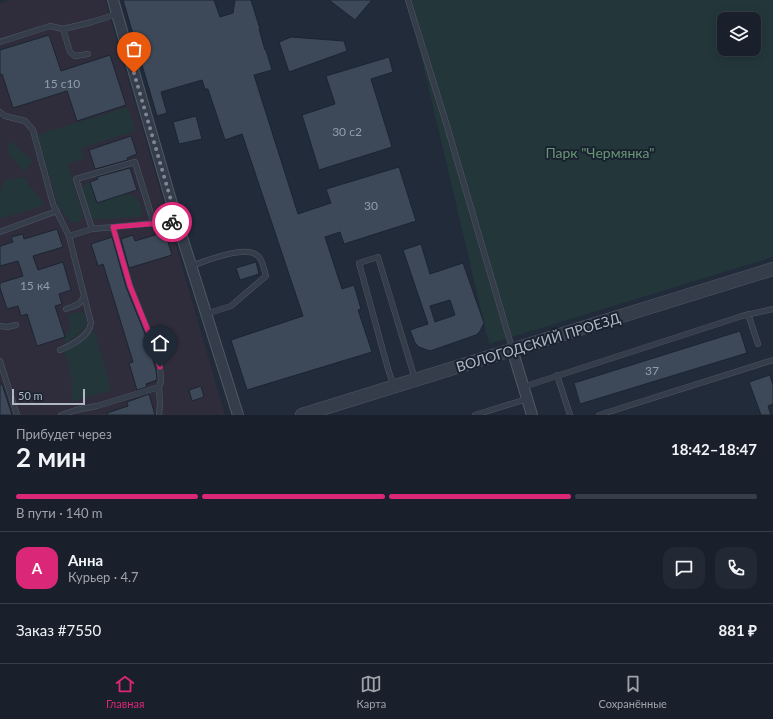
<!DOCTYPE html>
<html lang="ru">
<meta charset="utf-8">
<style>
:root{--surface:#19202c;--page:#222834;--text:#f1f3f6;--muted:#9fa3a9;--line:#373e48;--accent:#db2777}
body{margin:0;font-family:Lato,sans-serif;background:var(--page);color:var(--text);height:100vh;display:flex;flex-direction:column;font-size:15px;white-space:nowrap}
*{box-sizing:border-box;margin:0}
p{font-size:13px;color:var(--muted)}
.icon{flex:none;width:22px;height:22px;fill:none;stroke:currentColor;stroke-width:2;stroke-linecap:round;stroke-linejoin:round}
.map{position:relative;height:415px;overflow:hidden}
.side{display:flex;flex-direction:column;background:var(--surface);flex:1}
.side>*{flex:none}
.controls{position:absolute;left:717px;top:12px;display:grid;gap:8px}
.controls a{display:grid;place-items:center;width:44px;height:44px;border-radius:8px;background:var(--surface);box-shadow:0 2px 10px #0003,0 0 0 1px var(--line);font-size:20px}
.scale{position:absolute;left:12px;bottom:10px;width:73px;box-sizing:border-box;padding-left:4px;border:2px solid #b0b8c6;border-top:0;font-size:11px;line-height:14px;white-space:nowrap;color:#b0b8c6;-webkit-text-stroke:3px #1a222f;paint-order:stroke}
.pin{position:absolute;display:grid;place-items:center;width:34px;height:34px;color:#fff;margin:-41px -17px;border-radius:50% 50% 50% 0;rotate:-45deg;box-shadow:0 0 4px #0007}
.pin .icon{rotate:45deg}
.courier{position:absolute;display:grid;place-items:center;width:40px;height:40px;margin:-20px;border:3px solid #db2777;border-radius:50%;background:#fff;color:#222;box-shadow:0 1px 5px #0007}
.summary em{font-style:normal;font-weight:700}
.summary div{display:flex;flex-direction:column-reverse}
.summary{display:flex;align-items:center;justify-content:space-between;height:68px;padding:0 16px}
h1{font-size:26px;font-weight:700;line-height:30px}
.bar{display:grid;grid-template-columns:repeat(4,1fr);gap:6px 4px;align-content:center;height:48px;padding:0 16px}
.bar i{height:5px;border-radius:3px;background:var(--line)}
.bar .active{background:var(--accent)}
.bar p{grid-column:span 4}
.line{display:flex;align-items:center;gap:10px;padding:0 16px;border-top:1px solid var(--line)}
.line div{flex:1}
.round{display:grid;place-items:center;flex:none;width:42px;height:42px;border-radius:12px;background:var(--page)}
.tabs{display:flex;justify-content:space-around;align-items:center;height:56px;border-top:1px solid var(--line);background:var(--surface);font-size:11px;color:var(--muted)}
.tabs a{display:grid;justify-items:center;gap:2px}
.tabs .active{color:var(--accent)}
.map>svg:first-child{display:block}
.medical{fill:#2f2d3b}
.green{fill:#23373b;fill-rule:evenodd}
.building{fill:#3d4959;stroke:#1c2431;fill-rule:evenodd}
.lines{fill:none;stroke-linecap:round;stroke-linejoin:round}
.service-casing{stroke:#505865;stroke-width:6}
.minor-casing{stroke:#505865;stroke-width:12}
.tertiary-casing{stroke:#505865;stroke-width:14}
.service{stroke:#353d4a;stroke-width:5}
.minor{stroke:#353d4a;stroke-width:10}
.tertiary{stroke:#353d4a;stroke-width:13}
.done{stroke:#7e8795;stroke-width:4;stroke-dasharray:0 7.2}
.route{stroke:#db2777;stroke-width:5}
.labels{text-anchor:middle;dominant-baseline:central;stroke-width:4;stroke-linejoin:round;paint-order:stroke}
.number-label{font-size:12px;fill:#939cab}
.park-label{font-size:14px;fill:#679774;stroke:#1a222f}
.street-label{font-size:14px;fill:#b0b8c6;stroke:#1a222f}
</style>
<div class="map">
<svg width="773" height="415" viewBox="0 0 773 415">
<rect width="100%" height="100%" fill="#212b3a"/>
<path class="medical" d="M12 0H105L225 415H0V3Z"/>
<path class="green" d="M408 0H773V257L489 344ZM724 19H754V49H724Z
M128 107 136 131 81 148 84 159 68 164 83 216 79 222 72 223 59 207 37 135Z
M10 141 32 160V163L24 171 10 156 8 152V143Z
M23 177 45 205 0 219V192L4 180 16 179Z
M90 182 97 203C115 197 143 184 142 215L139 217 94 219 91 217 82 190 86 183Z
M79 312 84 313 86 321V325L77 336 66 343 64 338 71 327 68 315Z
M92 330 95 333 111 390 72 402 71 371 64 351 87 337Z"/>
<path class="building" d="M123 0H214L220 17 233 13 235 0H251L260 29H259L265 50H266L272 70 254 75 298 214 331 203 326 189 399 167 416 221 344 244 340 232 325 237 342 289 354 285 361 309 358 310 372 352 247 390 231 340 303 316 242 134 225 140 208 89H205L202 80 161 92 167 113 157 116Z
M329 0H372L355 20Z
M49 35 61 71 110 55 126 105 77 121 67 91 13 108 2 74 0 75V50Z
M291 37 344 41 347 51 289 72 279 42Z
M389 57 393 72 371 79 392 147 319 170 302 115 335 104 326 76Z
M196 116 202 139 179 144 173 122Z
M131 136 137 154 127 158 128 160 95 169 89 150Z
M130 168 137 190 97 203 90 182 98 179 97 177Z
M57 229 63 247 33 256 38 270 63 262 71 290 59 294 62 304 55 306 65 337 37 346 27 314 21 316 18 306 7 309 0 288V283L23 276 18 261 0 266V246L13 242 11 237 23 234 24 239Z
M165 232 172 255 129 268 121 239 133 235 135 241Z
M112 237 126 287 145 334 156 370 157 380 146 384 147 387 137 390 129 363 133 362 103 264 98 266 91 244Z
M421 244 430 274 463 263 484 323 480 331 476 335 430 351 419 347 415 343 410 330 428 324 403 250ZM450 300 455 315 435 322 430 306Z
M256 262 259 274 240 280 236 268Z
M740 331 747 353 580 404 574 383Z
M770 375 773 385V404L768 406 771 415H761L749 382Z
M0 384H2L12 415H0Z
M201 386 204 397 192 401 189 390Z
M149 394 155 415H107V413L128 406 127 402Z"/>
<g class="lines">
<g class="service-casing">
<path id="service" d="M408 0 447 126 512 348
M63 29 70 52 75 56 88 54
M0 42 50 26 63 29 92 22 117 14
M0 112 5 116 25 121 33 130 53 204 69 236 92 229 177 221
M113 227 130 286 153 343 160 367 161 381 159 387 160 405 159 415
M92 229 76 179 135 162 154 224
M0 232 57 211
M191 266C206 261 246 244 258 256 263 260 264 270 266 276L231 306 206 314
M66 309C74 306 81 305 84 296
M748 314 758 344
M0 326 7 327 16 325
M60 350C72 345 89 337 91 323L69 236
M0 361 17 415
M557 375 570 415
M394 386 388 369 359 263 378 257 415 379
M523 387 742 316 773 309
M61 415 76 410 97 406 159 387
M475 415 527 399
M599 415 773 360"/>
</g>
<g class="minor-casing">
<path id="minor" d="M113 0 177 221 238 415
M512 349 532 415"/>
</g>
<g class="tertiary-casing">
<path id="tertiary" d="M302 415 773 269"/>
</g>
<use href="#service" class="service"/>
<use href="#minor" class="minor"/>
<use href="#tertiary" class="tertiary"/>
</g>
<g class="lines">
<path class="done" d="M134 73 177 221 172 222"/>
<path class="route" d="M160 367 153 343 130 286 113 227 172 222"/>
</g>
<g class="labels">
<g class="number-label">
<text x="62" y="83">15 с10</text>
<text x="347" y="131">30 с2</text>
<text x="371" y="205">30</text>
<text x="35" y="285">15 к4</text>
<text x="652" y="370">37</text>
</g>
<g class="park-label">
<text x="600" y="152">Парк "Чермянка"</text>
</g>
<g class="street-label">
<text transform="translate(538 342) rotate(-17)">ВОЛОГОДСКИЙ ПРОЕЗД</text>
</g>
</g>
</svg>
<div class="controls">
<a><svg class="icon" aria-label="layers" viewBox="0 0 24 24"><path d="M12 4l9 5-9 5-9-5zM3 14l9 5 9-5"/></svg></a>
</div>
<div class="scale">50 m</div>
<div class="pin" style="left:134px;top:73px;background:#ea580c"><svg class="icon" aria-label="bag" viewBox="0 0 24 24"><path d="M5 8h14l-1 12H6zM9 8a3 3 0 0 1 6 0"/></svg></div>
<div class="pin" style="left:160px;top:367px;background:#1f2937"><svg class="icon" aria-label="home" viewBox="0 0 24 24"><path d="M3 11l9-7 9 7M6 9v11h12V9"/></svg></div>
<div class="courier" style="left:172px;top:222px"><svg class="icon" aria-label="bike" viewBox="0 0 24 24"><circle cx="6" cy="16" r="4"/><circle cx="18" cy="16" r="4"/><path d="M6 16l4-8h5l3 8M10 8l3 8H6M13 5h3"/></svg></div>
</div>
<section class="side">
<div class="summary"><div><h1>2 мин</h1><p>Прибудет через</p></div><em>18:42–18:47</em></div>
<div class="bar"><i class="active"></i><i class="active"></i><i class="active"></i><i></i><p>В пути · 140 m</p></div>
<div class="line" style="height:72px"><b class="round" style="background:var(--accent);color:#fff">А</b><div><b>Анна</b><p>Курьер · 4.7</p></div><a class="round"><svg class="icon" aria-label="chat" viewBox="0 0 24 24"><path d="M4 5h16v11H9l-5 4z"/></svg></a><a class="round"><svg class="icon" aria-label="phone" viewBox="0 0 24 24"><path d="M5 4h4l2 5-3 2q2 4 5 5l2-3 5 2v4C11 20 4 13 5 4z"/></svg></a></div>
<div class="line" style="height:52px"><div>Заказ #7550</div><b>881 ₽</b></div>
</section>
<nav class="tabs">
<a class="active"><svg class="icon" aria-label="home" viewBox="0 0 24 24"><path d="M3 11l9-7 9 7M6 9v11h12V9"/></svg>Главная</a>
<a><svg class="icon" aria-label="map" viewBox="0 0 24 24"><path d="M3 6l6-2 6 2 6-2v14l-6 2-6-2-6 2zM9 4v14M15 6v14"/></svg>Карта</a>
<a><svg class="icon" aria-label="saved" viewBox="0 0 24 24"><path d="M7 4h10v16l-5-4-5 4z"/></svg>Сохранённые</a>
</nav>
